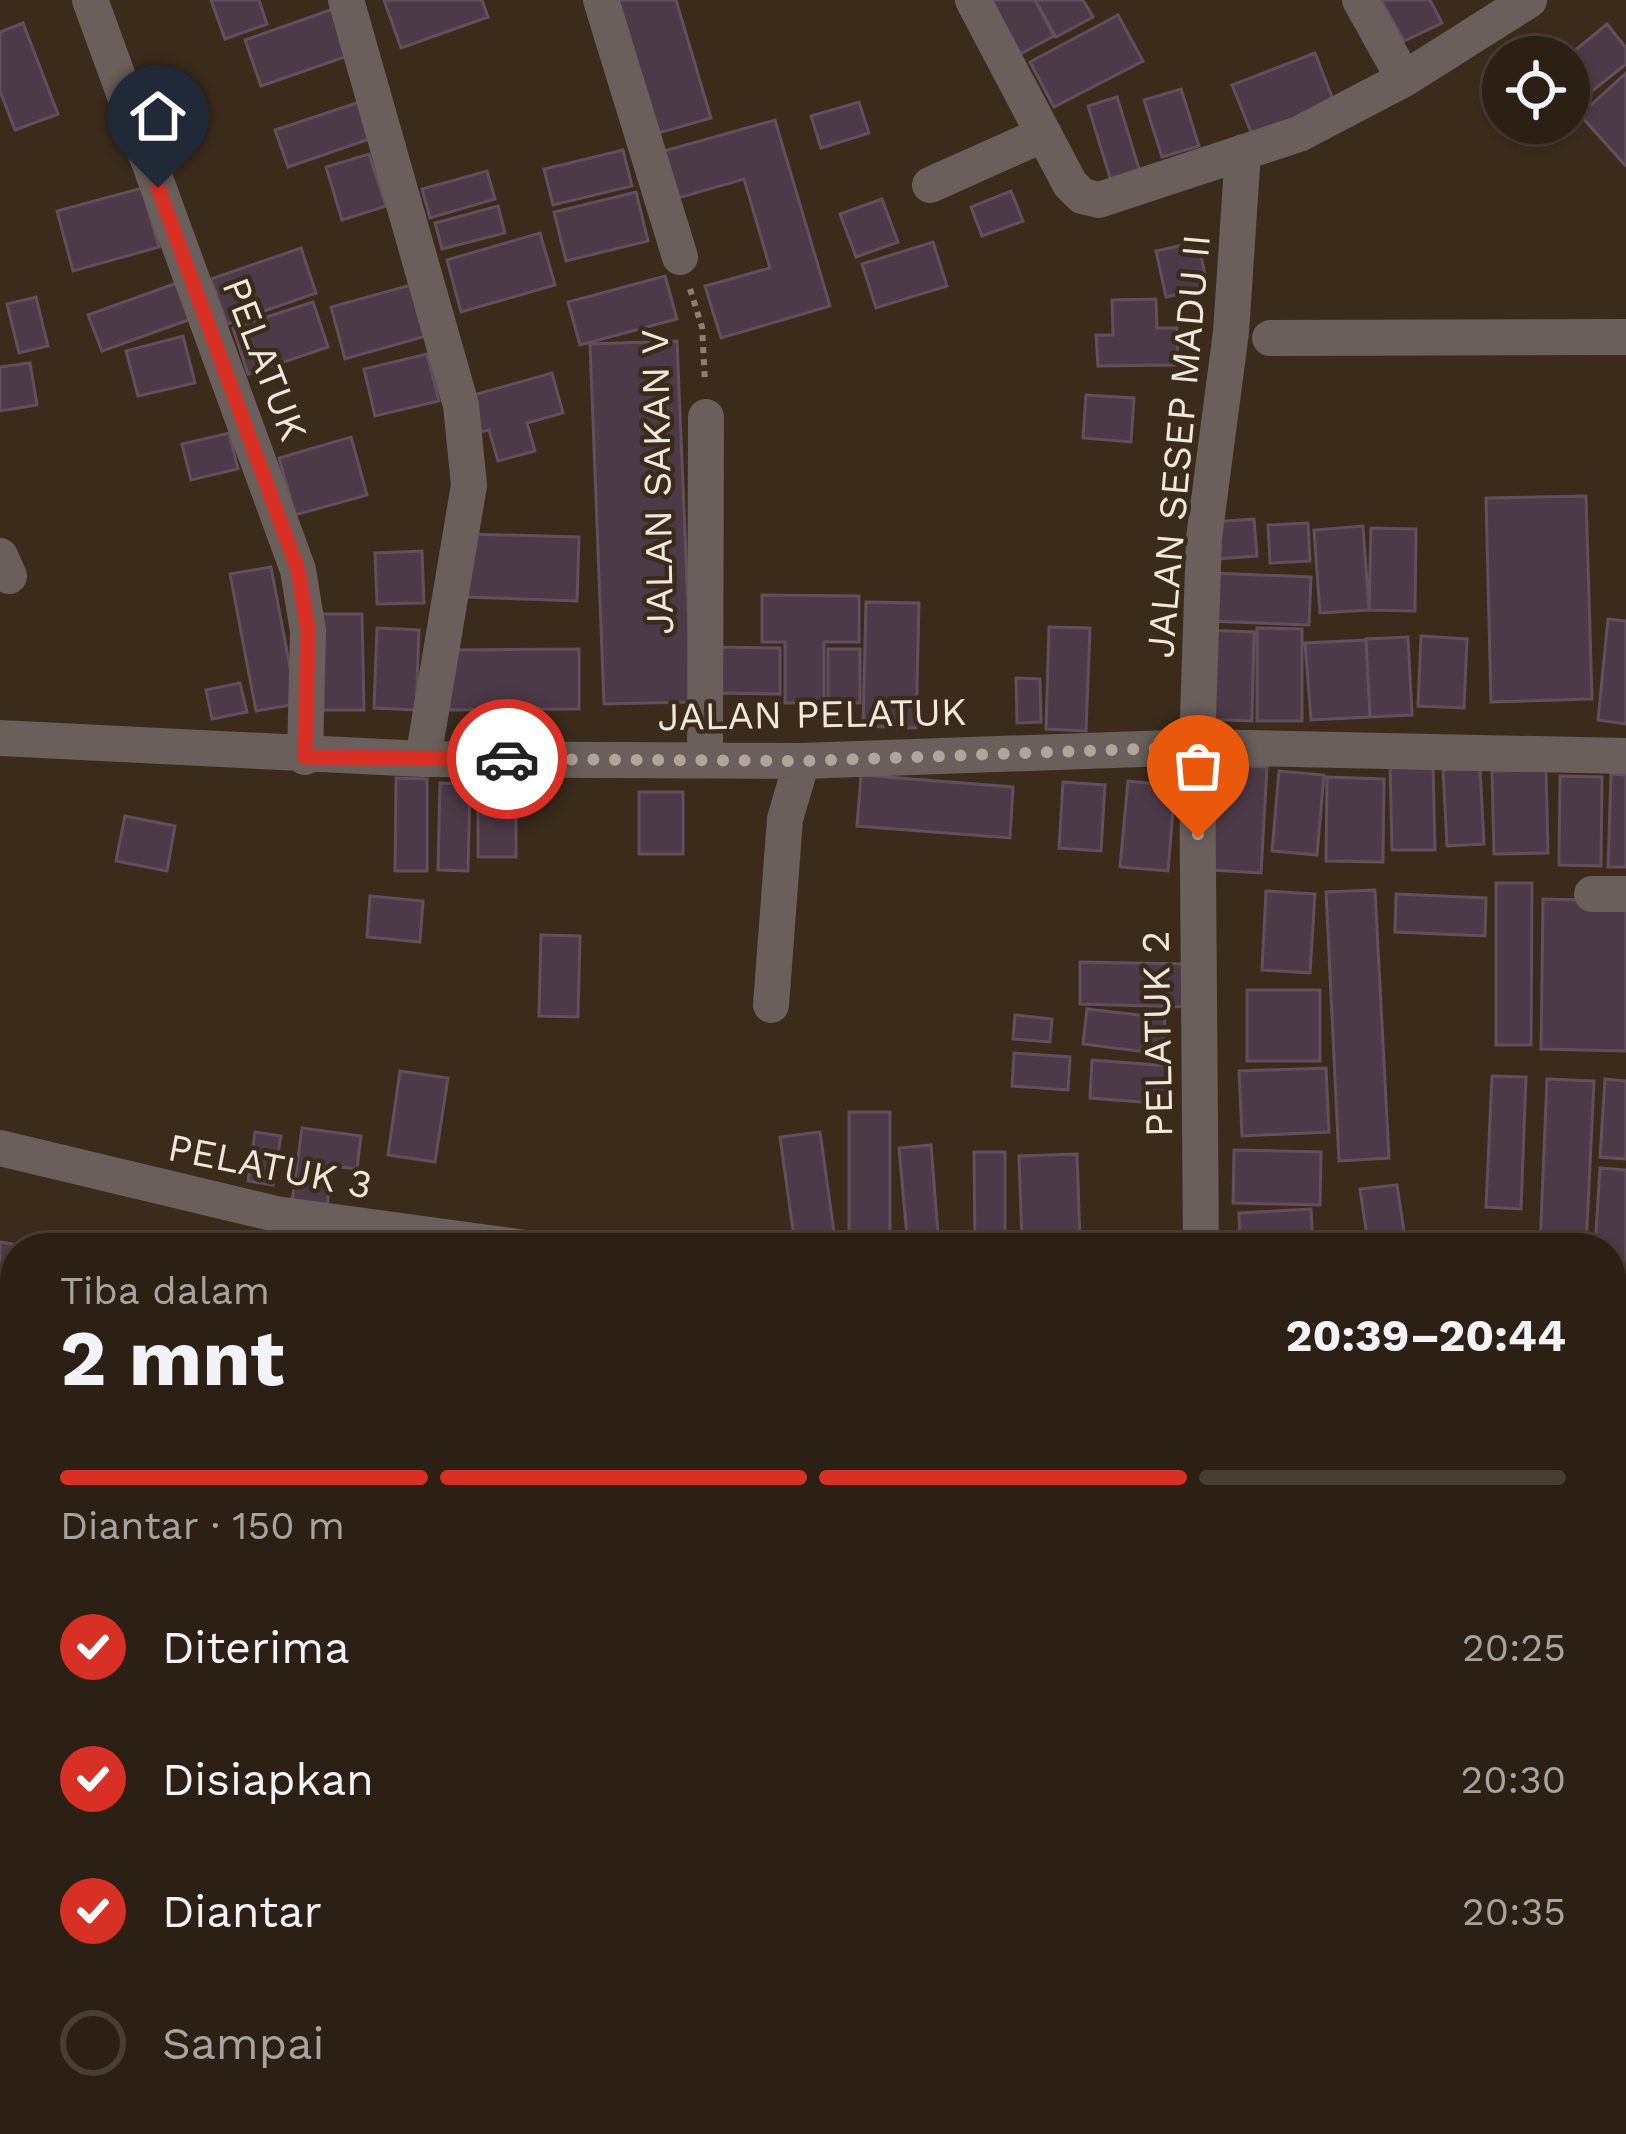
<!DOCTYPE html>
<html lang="id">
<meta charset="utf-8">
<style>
:root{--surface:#2c2014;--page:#382d22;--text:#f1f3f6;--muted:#a6a3a0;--line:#483e34;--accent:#d93025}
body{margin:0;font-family:"Work Sans",sans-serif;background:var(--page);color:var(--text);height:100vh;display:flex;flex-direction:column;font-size:45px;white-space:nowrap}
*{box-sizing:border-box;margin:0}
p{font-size:39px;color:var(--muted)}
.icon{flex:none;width:66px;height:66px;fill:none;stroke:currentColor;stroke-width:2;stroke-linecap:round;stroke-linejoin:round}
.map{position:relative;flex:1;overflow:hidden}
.details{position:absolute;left:0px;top:1233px;width:1626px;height:903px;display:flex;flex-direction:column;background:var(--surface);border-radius:48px 48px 0 0;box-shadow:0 3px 9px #0004,0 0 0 3px var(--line)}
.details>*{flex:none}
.buttons{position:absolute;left:1482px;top:36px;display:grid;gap:24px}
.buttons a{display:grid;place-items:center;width:108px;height:108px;border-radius:50%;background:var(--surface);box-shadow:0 3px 9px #0004,0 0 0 3px var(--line);font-size:60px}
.pin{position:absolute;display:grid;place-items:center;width:102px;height:102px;color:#fff;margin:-123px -51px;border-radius:50% 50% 50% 0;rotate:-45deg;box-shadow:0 0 12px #0007}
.pin .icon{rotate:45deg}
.courier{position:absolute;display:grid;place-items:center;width:120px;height:120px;margin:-60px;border:9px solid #d93025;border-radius:50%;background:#fff;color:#222;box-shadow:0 3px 15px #0007}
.summary em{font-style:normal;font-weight:700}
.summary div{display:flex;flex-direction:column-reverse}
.summary{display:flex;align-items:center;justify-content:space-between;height:204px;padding:0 60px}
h1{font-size:78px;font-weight:700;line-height:90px}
.bar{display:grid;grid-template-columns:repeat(4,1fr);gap:18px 12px;align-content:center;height:144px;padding:0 60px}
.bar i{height:15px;border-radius:9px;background:var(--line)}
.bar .on{background:var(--accent)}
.bar p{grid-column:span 4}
ol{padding:0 60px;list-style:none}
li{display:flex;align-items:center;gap:36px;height:132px}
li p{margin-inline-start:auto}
li .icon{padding:12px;border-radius:50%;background:var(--accent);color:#fff;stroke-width:4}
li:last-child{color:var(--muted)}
li i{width:66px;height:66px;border:6px solid var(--line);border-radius:50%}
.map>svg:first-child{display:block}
.green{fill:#3a5e31}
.building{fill:#4d3a48;stroke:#624e5d;stroke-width:3}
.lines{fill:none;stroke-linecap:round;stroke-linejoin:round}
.path{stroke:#8d8073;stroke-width:6;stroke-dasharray:6 6;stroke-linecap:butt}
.minor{stroke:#6a5f5a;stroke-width:36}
.done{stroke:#b1a599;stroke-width:12;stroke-dasharray:0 21.6}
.route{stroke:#d93025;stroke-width:15}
.labels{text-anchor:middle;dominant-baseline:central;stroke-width:9;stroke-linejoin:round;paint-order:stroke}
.street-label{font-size:39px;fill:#f1e7dd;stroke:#3b2b1b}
</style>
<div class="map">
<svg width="1626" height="2134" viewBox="0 0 1626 2134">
<rect width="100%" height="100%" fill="#3b2b1b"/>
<path class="green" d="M1611 1315H1626V2054L1611 2031Z
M1611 2097 1626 2104V2134H1217L1222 2121H1611Z"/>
<path class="building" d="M211 0H259L267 24 225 39Z
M384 0H482L488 17 401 48Z
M615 0H676L711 118 655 134Z
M975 0H1035L1054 36 1007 61Z
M1035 0H1083L1093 17 1056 37Z
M1381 0H1430L1442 23 1404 41Z
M336 8 353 54 261 86 245 40Z
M1118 15 1143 61 1054 107 1030 62Z
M23 23 58 114 15 130 0 91V32Z
M1607 24 1626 48V64L1576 104 1569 95 1567 57Z
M1315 53 1337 110 1255 142 1232 85Z
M1626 73V164L1625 165 1580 115Z
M1181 89 1199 146 1162 157 1144 100Z
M1117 97 1141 175 1112 184 1088 106Z
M372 98 384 134 288 167 275 130Z
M859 102 869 133 821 148 811 116Z
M775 120 830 306 721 338 705 286 770 268 744 179 678 198 664 151Z
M623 150 632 186 553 205 544 169Z
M369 154 386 206 342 220 326 167Z
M487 171 495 199 430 218 422 189Z
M142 188 159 247 73 271 57 211Z
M1011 191 1023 221 982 236 971 207Z
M636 192 648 241 566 261 554 212Z
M882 199 898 242 856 257 840 214Z
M498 206 505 233 442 249 435 223Z
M540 233 555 285 461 312 447 260Z
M933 242 947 286 876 308 862 264Z
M1198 242 1208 288 1166 297 1156 251Z
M301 248 316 293 227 324 211 279Z
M665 276 677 319 580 345 568 302Z
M177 283 191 319 102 351 88 315Z
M418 283 433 334 345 359 331 307Z
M36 297 48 346 19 353 7 304Z
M1156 299 1157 328H1177L1178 365 1098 366 1096 335H1113L1112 300Z
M313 302 328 347 248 374 233 328Z
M183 336 195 383 138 396 126 351Z
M677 341 692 702 604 704 590 344Z
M427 354 439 401 375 416 364 369Z
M30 363 37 405 0 411V367Z
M552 373 563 413 527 423 535 451 498 461 489 430 480 432 470 396Z
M1086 395 1134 398 1131 442 1083 438Z
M229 433 238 469 191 480 182 444Z
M351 437 367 495 295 515 279 458Z
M1586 496 1592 699 1491 702 1486 498Z
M1254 519 1257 556 1216 559 1213 522Z
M1308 523 1310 561 1270 563 1268 525Z
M1363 526 1369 610 1320 613 1314 530Z
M1371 528 1416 529 1415 611 1369 610Z
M467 534 579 537 577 601 466 597Z
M422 551 424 603 377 604 375 553Z
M271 567 297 704 256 711 230 574Z
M1211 573 1311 577 1309 625 1209 621Z
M762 595 859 596V642H824V703H785V642H762Z
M866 602 919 603 916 728 863 726Z
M320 614H362L364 710H323Z
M1608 619 1626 621V724L1598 720Z
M1049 627 1090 628 1086 731 1046 729Z
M377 628 419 630 416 710 374 708Z
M1257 628 1302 629V721H1257Z
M1204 630 1254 632 1252 721 1201 719Z
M1421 636 1467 639 1464 708 1418 706Z
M1408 637 1412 715 1370 717 1366 639Z
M1366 640 1370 717 1311 720 1305 643Z
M708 647 780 648V694L708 693Z
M579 649V709L449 710 448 650Z
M828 649H860V703H828Z
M1016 678 1040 679 1041 722 1017 723Z
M240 683 247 712 212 719 206 690Z
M1433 764 1435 850H1392L1390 765Z
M1217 765 1267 767 1261 873 1212 870Z
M1480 768 1484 844 1447 846 1443 770Z
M1546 770 1548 853 1494 854 1492 771Z
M1279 771 1324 775 1317 855 1272 851Z
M1611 774 1626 775V867H1608Z
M861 775 1013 787 1010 838 857 826Z
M1560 776 1602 777 1601 866 1559 865Z
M1327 777 1384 779 1383 862 1326 861Z
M396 778 427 779V871H395Z
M478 780H516V857H478Z
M1128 781 1175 786 1168 871 1120 867Z
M1063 782 1105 785 1101 851 1059 848Z
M440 783 470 784 468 871 438 870Z
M639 792H683V854H639Z
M125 816 175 826 167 871 116 861Z
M1496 883H1532L1531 1045H1496Z
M1375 890 1389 1158 1339 1161 1326 892Z
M1266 891 1315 894 1310 973 1262 970Z
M1396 894 1486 898 1485 936 1395 932Z
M370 896 423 901 420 942 367 937Z
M1543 899 1626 901V1051L1541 1049Z
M541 935 580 936 578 1017 539 1016Z
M1080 962 1190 964 1189 1007 1080 1004Z
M1247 990H1320V1061H1247Z
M1087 1009 1165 1018 1162 1054 1083 1044Z
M1015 1015 1052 1019 1050 1042 1013 1039Z
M1014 1053 1070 1057 1068 1090 1012 1086Z
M1092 1060 1169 1066 1166 1104 1090 1098Z
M1326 1068 1329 1132 1242 1136 1239 1071Z
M400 1071 448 1078 435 1162 388 1155Z
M1492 1076 1526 1077 1521 1209 1486 1207Z
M1547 1079 1594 1081 1586 1248H1540Z
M1605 1079 1626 1081V1159L1600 1157Z
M849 1112H890V1235H849Z
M302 1128 361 1136 357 1169 332 1166 327 1207 292 1202Z
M255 1132 281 1136 273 1185 248 1181Z
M820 1132 834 1232 794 1238 780 1137Z
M931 1145 938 1234 907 1237 899 1148Z
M1234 1150 1321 1152 1320 1205 1233 1203Z
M974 1152H1005V1247H975Z
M1077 1154 1080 1239 1022 1242 1019 1156Z
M1600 1168 1626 1170V1266L1611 1265V1248H1595Z
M1397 1185 1405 1238 1368 1243 1360 1189Z
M1311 1209 1313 1248H1240L1239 1213Z
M71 1235 108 1238 107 1248H70Z
M0 1242 38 1248H15V1339L0 1336Z
M0 1481 15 1482V1531L0 1530Z
M0 1830 15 1832V1887L0 1884Z
M0 1906 15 1908 10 1965 0 1964Z
M15 2085V2121H48L46 2134H8Z
M321 2121H359L357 2134H319Z
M370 2121H410L408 2134H367Z
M457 2121H494L489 2134H452Z
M540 2121H577L574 2134H537Z
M592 2121H632L629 2134H588Z
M722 2121H753L749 2134 718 2132Z
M766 2121H797L792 2134H762Z
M808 2121H839L834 2134H803Z"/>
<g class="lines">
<path class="path" d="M690 289 702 327 705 382"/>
<path class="minor" d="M90 0 298 570 308 631 305 757
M346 0 461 405 469 485 423 759
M601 0 680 257
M973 0 1070 184 1082 196 1099 200 1299 134 1404 79 1360 0
M1404 79 1529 0
M930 185 1044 134
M1270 338 1626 337
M0 556 9 576
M0 738 423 759 802 761 1197 747 1626 756
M705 760 706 417
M1592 894H1626
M771 1005 785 819 802 761
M0 1148 276 1214 526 1248
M1201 1248 1197 747 1204 538 1231 332 1243 152
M1611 1295H1626
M1611 1773 1626 1780
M0 1900 15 1903
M950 2121 991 2134
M1044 2134 1049 2121"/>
</g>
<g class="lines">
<path class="done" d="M507 759 802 761 1197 747 1198 838"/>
<path class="route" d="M158 188 298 570 308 631 305 757 507 759"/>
</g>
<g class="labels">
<g class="street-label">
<text transform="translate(265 359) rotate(69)">PELATUK</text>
<text transform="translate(1178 446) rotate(-85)">JALAN SESEP MADU II</text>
<text transform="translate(657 482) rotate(-91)">JALAN SAKAN V</text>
<text transform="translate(812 714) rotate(-1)">JALAN PELATUK</text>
<text transform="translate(1157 1034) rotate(-91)">PELATUK 2</text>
<text transform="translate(270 1166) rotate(11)">PELATUK 3</text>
</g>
</g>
</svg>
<div class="buttons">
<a><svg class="icon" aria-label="locate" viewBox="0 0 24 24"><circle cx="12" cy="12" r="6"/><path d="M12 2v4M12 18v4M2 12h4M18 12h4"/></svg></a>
</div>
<div class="pin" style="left:1198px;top:838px;background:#ea580c"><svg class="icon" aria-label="bag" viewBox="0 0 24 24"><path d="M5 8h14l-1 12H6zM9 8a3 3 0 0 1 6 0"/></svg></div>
<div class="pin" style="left:158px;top:188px;background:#1f2937"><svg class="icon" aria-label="home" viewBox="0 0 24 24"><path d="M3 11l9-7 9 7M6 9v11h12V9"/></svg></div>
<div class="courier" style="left:507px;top:759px"><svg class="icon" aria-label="car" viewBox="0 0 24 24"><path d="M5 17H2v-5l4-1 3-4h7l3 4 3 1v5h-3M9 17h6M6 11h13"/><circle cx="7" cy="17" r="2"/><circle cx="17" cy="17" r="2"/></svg></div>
<section class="details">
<div class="summary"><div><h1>2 mnt</h1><p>Tiba dalam</p></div><em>20:39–20:44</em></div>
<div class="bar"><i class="on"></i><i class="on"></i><i class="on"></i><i></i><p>Diantar · 150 m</p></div>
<ol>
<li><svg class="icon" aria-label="check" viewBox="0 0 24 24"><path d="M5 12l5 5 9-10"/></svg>Diterima<p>20:25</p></li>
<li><svg class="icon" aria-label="check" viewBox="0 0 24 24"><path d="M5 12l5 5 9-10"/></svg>Disiapkan<p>20:30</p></li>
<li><svg class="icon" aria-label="check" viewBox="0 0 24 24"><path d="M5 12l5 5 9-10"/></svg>Diantar<p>20:35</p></li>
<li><i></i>Sampai</li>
</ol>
</section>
</div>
